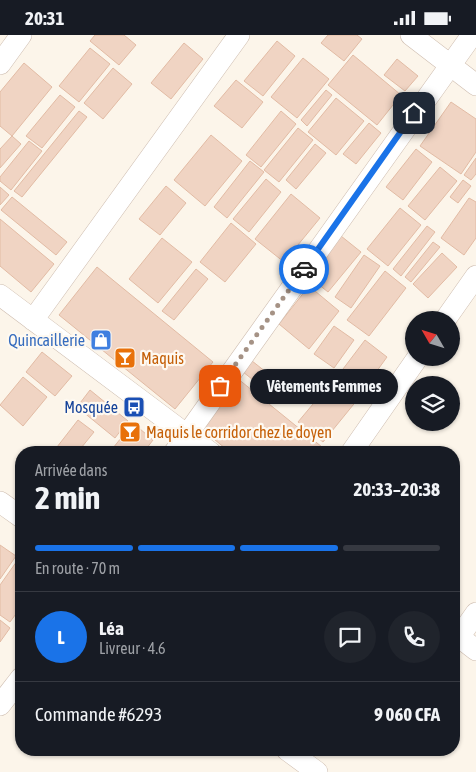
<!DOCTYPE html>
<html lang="fr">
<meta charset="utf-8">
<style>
:root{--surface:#171b24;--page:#20242c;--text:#f1f3f6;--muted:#9ea1a6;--line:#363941;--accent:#1a73e8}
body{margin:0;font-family:"Asap Condensed",sans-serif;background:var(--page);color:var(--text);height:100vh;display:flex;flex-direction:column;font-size:19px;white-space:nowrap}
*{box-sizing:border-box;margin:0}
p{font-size:16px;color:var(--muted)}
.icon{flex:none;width:28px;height:28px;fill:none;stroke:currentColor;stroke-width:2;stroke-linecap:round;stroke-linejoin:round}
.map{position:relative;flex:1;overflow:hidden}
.sheet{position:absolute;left:15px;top:411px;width:445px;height:310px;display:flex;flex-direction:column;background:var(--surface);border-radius:20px;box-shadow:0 1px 4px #0004}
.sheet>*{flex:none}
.needle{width:32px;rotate:309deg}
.buttons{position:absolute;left:405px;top:276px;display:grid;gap:10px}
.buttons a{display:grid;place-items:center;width:55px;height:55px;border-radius:50%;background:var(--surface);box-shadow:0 1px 4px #0004;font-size:25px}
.pin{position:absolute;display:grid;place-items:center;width:42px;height:42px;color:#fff;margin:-21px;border-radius:10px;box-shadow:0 2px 8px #0006}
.courier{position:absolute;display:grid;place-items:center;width:50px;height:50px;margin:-25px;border:4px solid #1a73e8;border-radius:50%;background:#fff;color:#222;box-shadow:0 1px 6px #0007}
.bubble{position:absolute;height:35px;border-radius:18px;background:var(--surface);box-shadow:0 1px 4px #0004;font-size:16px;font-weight:700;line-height:35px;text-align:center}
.headline em{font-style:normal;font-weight:700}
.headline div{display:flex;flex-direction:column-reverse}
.headline{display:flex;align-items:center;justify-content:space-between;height:85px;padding:0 20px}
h1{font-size:32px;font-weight:700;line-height:38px}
.bar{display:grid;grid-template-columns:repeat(4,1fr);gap:8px 5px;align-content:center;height:60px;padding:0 20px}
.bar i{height:6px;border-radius:4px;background:var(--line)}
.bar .on{background:var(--accent)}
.bar p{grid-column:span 4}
.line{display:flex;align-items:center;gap:12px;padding:0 20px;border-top:1px solid var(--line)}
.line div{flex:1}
.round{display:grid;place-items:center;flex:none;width:52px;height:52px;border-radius:26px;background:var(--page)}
.status{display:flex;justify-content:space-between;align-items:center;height:35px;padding:0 25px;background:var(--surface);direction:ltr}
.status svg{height:14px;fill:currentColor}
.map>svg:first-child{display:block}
.building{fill:#f0d4c3;stroke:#e2bba4}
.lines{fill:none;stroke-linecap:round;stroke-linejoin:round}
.street-casing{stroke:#cebdb0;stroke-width:22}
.street{stroke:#fff;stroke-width:21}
.done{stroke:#a59285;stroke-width:5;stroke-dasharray:0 9}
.route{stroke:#1a73e8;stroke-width:6}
.labels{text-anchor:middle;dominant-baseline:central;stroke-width:4.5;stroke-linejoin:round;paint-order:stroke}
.shop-label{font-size:16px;fill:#366cbe;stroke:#fef9f1;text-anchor:end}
.food-label{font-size:16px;fill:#c56008;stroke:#fef9f1;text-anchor:start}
.transit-label{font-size:16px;fill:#164399;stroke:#fef9f1;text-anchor:end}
</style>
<div class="status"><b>20:31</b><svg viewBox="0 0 49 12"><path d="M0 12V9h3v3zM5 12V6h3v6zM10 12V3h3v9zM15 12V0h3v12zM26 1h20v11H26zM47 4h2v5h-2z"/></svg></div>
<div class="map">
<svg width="476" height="737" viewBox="0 0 476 737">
<rect width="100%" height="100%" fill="#fcf5ea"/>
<path class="building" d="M95 0H124L136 10 119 30 90 6Z
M328 0H357L362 4 344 26 321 8Z
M277 6 295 21 263 61 244 46Z
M184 8 203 24 171 64 151 48Z
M90 13 110 29 79 67 59 51Z
M353 20 401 60 377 90 328 50Z
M303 23 329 44 297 83 271 62Z
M397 24 418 41 405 56 384 40Z
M24 28 52 52 12 101 0 91V57Z
M113 33 132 49 103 84 84 68Z
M236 45 263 67 242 93 214 71Z
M326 55 332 60 307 91 301 85Z
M60 60 75 72 42 113 26 101Z
M336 63 364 86 336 120 308 97Z
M451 67 476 84V117L461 139 420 111Z
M79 76 87 82 22 162 14 156Z
M281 76 296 89 261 132 246 120Z
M369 88 381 98 356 129 343 119Z
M298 93 313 105 279 147 264 135Z
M211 100 242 126 205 171 174 145Z
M12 101 21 109 0 133V114Z
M29 106 42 116 11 155 0 146V142Z
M315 109 326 118 296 154 286 145Z
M416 114 432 127 403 165 386 152Z
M476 123V139L471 145 464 140Z
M250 126 264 137 227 183 214 172Z
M440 132 457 146 425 185 408 171Z
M266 144 281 157 249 197 233 184Z
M463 145 471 151 458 168 450 162Z
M166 151 186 168 160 200 139 184Z
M0 152 9 160 0 170Z
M291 159 320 183 284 227 255 204Z
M12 162 67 207 56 220 1 175Z
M469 163 476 167V203L464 220 441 203Z
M400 173 421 190 388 231 367 214Z
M0 184 54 229 31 257 0 231Z
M231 188 256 209 225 247 200 227Z
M427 191 435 197 401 241 393 234Z
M341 201 361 217 328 257 308 241Z
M162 203 192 227 158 268 129 244Z
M433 207 440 212 411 247 405 242Z
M442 218 457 232 428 263 413 249Z
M364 220 380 231 351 273 335 262Z
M97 232 213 327 175 374 59 280Z
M196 234 208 244 174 285 162 276Z
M385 236 406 253 369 301 347 285Z
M309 251 339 276 309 314 279 289Z
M334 291 354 305 334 333 314 319Z
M365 305 387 322 366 351 343 334Z
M42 317 72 341 55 361 26 337Z
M247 322 266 337 257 348 238 333Z
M338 339 362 359 323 407 298 387Z
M23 342 47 362 23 391 0 370Z
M237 343 322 412 317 418H231L198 391Z
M90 355 128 386 115 403 77 372Z
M78 385 94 397 77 418H64L57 412Z
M133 388 153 405 143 418H109Z
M0 510 16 521 0 544Z
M17 526 21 530V572L10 587 0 580V550Z
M0 585 10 593 0 607Z"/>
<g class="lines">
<g class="street-casing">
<path id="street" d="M411 0 476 50
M0 29 21 0
M0 260 211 418
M33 285 239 0
M445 285 476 241
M174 418 472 0
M351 418 418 322
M0 467 21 482
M454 598 476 615
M459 602 476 578
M0 670 21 643
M287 715 317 737"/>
</g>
<use href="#street" class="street"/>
</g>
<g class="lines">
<path class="done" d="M220 351 304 234"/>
<path class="route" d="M304 234 414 78"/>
</g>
<defs>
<g id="shop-square" transform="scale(1.125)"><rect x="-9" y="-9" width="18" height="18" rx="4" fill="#3f7fe0" stroke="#fef9f1"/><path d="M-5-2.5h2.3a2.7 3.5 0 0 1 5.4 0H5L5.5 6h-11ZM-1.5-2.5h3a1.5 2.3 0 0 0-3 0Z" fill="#fff"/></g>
<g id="bar-square" transform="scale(1.125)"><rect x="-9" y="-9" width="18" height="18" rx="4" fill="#e8710a" stroke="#fef9f1"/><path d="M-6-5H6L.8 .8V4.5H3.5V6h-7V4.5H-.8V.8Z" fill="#fff"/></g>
<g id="bus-square" transform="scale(1.125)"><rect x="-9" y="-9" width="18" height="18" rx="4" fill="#1a4fb4" stroke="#fef9f1"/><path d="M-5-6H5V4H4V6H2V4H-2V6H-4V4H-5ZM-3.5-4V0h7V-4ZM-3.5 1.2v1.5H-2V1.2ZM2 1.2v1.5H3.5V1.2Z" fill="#fff"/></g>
</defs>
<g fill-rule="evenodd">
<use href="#shop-square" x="101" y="305"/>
<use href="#bar-square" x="125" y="323"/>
<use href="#bus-square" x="134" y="372"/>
<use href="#bar-square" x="130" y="397"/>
</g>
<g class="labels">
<g class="shop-label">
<text x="85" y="305">Quincaillerie</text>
</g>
<g class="food-label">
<text x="141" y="323">Maquis</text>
<text x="146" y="397">Maquis le corridor chez le doyen</text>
</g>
<g class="transit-label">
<text x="118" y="372">Mosquée</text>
</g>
</g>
</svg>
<div class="buttons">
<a><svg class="needle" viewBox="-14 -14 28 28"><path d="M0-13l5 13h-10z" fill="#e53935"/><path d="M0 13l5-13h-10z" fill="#9ea1a6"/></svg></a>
<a><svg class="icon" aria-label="layers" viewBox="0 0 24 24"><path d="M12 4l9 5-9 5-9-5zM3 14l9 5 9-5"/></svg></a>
</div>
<div class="pin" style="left:220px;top:351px;background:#ea580c"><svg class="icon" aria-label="bag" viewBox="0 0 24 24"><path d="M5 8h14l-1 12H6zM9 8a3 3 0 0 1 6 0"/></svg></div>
<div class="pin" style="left:414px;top:78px;background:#1f2937"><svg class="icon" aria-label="home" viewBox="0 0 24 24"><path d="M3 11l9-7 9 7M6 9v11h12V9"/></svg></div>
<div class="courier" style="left:304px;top:234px"><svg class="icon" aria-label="car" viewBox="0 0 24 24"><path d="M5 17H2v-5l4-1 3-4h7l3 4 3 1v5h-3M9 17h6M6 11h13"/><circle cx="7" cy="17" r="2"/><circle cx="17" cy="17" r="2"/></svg></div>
<div class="bubble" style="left:250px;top:334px;width:148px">Vêtements Femmes</div>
<section class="sheet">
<div class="headline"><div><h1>2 min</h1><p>Arrivée dans</p></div><em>20:33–20:38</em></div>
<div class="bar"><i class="on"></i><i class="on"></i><i class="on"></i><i></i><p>En route · 70 m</p></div>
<div class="line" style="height:90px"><b class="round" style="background:var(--accent);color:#fff">L</b><div><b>Léa</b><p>Livreur · 4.6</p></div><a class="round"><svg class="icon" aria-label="chat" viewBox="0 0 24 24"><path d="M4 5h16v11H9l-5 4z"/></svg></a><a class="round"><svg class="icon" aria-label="phone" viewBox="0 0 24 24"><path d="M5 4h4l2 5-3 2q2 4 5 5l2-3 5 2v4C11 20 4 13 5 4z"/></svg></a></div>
<div class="line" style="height:65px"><div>Commande #6293</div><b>9 060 CFA</b></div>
</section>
</div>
